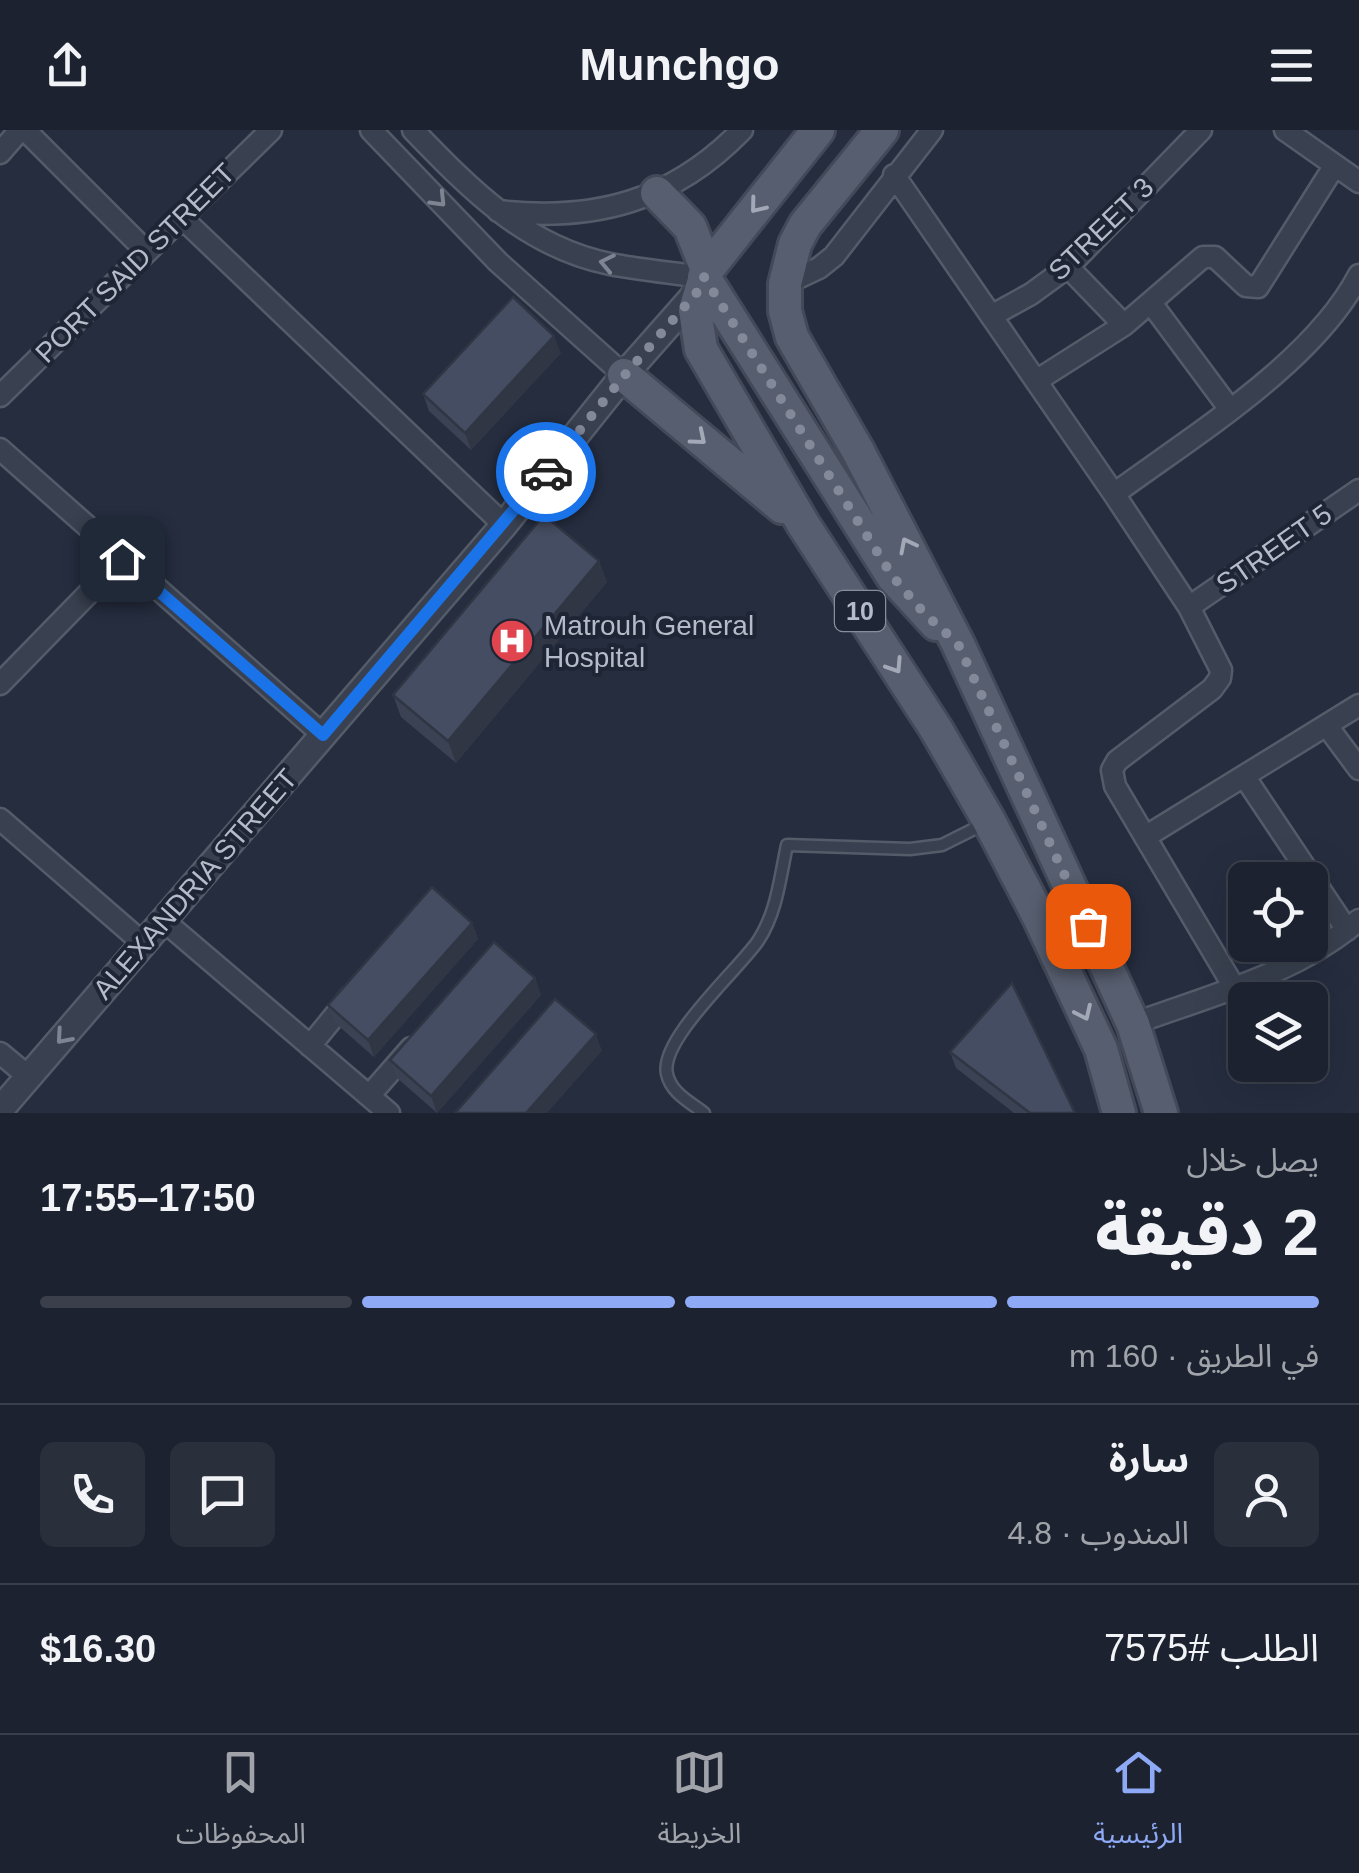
<!DOCTYPE html>
<html lang="ar">
<meta charset="utf-8">
<style>
:root{--surface:#1c222f;--page:#292f3b;--text:#f1f3f6;--muted:#a0a4aa;--line:#3a3f4b;--accent:#8eaaf6}
body{margin:0;font-family:Arial,"Noto Sans Arabic",sans-serif;background:var(--page);color:var(--text);direction:rtl;height:100vh;display:flex;flex-direction:column;font-size:38px;white-space:nowrap}
*{box-sizing:border-box;margin:0}
p{font-size:32px;color:var(--muted)}
.icon{flex:none;width:55px;height:55px;fill:none;stroke:currentColor;stroke-width:2;stroke-linecap:round;stroke-linejoin:round}
.map{position:relative;height:983px;overflow:hidden;direction:ltr}
.details{display:flex;flex-direction:column;background:var(--surface);flex:1}
.details>*{flex:none}
.fabs{position:absolute;left:1228px;top:732px;display:grid;gap:20px}
.fabs a{display:grid;place-items:center;width:100px;height:100px;border-radius:15px;background:var(--surface);box-shadow:0 10px 40px #0002,0 0 0 2px var(--line);font-size:50px}
.pin{position:absolute;display:grid;place-items:center;width:85px;height:85px;color:#fff;margin:-42px;border-radius:20px;box-shadow:0 5px 15px #0006}
.courier{position:absolute;display:grid;place-items:center;width:100px;height:100px;margin:-50px;border:8px solid #1a73e8;border-radius:50%;background:#fff;color:#222;box-shadow:0 2px 12px #0007}
.head em{font-style:normal;font-weight:800}
.head div{display:flex;flex-direction:column-reverse}
.head{display:flex;align-items:center;justify-content:space-between;height:170px;padding:0 40px}
h1{font-size:65px;font-weight:800;line-height:75px}
.bar{display:grid;grid-template-columns:repeat(4,1fr);gap:15px 10px;align-content:center;height:120px;padding:0 40px}
.bar i{height:12px;border-radius:8px;background:var(--line)}
.bar .selected{background:var(--accent)}
.bar p{grid-column:span 4}
.line{display:flex;align-items:center;gap:25px;padding:0 40px;border-top:2px solid var(--line)}
.line div{flex:1}
.round{display:grid;place-items:center;flex:none;width:105px;height:105px;border-radius:15px;background:var(--page)}
header{display:flex;justify-content:space-between;align-items:center;height:130px;padding:0 40px;background:var(--surface);font-size:45px;font-weight:800}
.dock{display:flex;justify-content:space-around;align-items:center;height:140px;border-top:2px solid var(--line);background:var(--surface);font-size:28px;color:var(--muted)}
.dock a{display:grid;justify-items:center;gap:5px}
.dock .selected{color:var(--accent)}
.map>svg:first-child{display:block}
.lines{fill:none;stroke-linecap:round;stroke-linejoin:round}
.service-casing{stroke:#545b69;stroke-width:15}
.minor-casing{stroke:#545b69;stroke-width:25}
.tertiary-casing{stroke:#545b69;stroke-width:30}
.primary-casing{stroke:#434958;stroke-width:38}
.service{stroke:#39404f;stroke-width:10}
.minor{stroke:#39404f;stroke-width:20}
.tertiary{stroke:#39404f;stroke-width:25}
.primary{stroke:#575e6f;stroke-width:32}
.wall{fill:#3a4253}
.shaded-wall{fill:#303644}
.building{fill:#444d61;stroke:#303644;stroke-width:2.5}
.oneway{stroke:#7e8492}
.oneway2{stroke:#a3a8b7}
.done{stroke:#838999;stroke-width:10;stroke-dasharray:0 18}
.route{stroke:#1a73e8;stroke-width:12}
.labels{text-anchor:middle;dominant-baseline:central;stroke-width:8;stroke-linejoin:round;paint-order:stroke}
.shield{fill:#1e2534;stroke:#888e9c;stroke-width:2.5}
.shield-label{font-size:25px;font-weight:bold;fill:#b6bbc9}
.street-label{font-size:28px;fill:#b6bbc9;stroke:#1e2534}
.poi-label{font-size:28px;fill:#b6bbc9;stroke:#1e2534;text-anchor:start}
</style>
<header><svg class="icon" aria-label="menu" viewBox="0 0 24 24"><path d="M4 6h16M4 12h16M4 18h16"/></svg>Munchgo<svg class="icon" aria-label="share" viewBox="0 0 24 24"><path d="M12 15V3M7 8l5-5 5 5M5 13v7h14v-7"/></svg></header>
<div class="map">
<svg width="1359" height="983" viewBox="0 0 1359 983">
<rect width="100%" height="100%" fill="#252d3f"/>
<g class="lines">
<g class="service-casing">
<path id="service" d="M704 983C690 972 671 963 667 944 659 910 737 841 758 811 777 782 780 748 787 715L910 719 942 715 984 694"/>
</g>
<g class="minor-casing">
<path id="minor" d="M25 0 146 121
M371 0 498 132 624 245
M413 0C471 60 526 117 610 134 641 140 673 143 704 147
M1285 0 1359 52
M0 23 20 0
M894 45 1114 364 1189 477 1221 540 1220 548 1212 559 1117 631 1112 640 1115 656 1234 857
M498 81C595 92 673 71 742 0
M181 87 504 395
M1068 137 1124 195
M785 154 819 138 834 126 932 0
M1151 173 1229 278
M991 186 1031 164 1068 137 1201 0
M1036 251 1124 195 1203 127H1215L1246 156 1258 157 1335 35
M0 266 271 0
M0 319 323 605
M1114 364C1194 305 1313 233 1359 145
M1189 477 1359 360
M0 554 122 429
M1327 596 1359 639
M1244 646 1347 800
M0 689 144 814
M1145 707 1359 575
M164 791 389 983
M1133 894C1211 865 1294 845 1359 790
M310 916 350 867
M0 923 29 947
M369 966 411 918"/>
</g>
<g class="tertiary-casing">
<path id="tertiary" d="M0 980 504 395 624 245 699 160"/>
</g>
<g class="primary-casing">
<path id="primary" d="M818 0 707 140 695 180 701 219 803 394 936 599 989 691 1039 787 1101 919 1119 983
M882 0 805 95 795 114 785 154V181L792 207 858 321 958 514 1133 894 1161 983
M657 63 690 97 707 140
M704 147 893 447 936 494
M624 245 782 377"/>
</g>
<use href="#service" class="service"/>
<use href="#minor" class="minor"/>
<use href="#tertiary" class="tertiary"/>
<use href="#primary" class="primary"/>
</g>
<path class="wall" d="M561 223 471 320 429 281 423 264Z
M599 431 607 452 456 633 401 587 393 565Z
M472 793 478 809 374 927 334 892 328 875Z
M535 848 541 865 437 983 396 947 390 930Z
M950 922 1075 983H1014L956 938Z"/>
<path class="shaded-wall" d="M554 206 561 223 471 320 465 303Z
M599 431 607 452 456 633 448 611Z
M472 793 478 809 374 927 368 910Z
M535 848 541 865 437 983 431 966Z
M596 904 602 921 547 983H526Z"/>
<path class="building" d="M513 167 554 206 465 303 423 264Z
M544 385 599 431 448 611 393 565Z
M432 757 472 793 368 910 328 875Z
M494 812 535 848 431 966 390 930Z
M1012 853 1075 983H1030L950 922Z
M555 869 596 904 526 983H455Z"/>
<defs><path id="oneway-chevron" d="M-2-3.5L2.5 0L-2 3.5" fill="none" stroke-width="1.6" stroke-linecap="round" stroke-linejoin="round" transform="scale(2.5)"/></defs>
<g class="oneway">
<use href="#oneway-chevron" transform="translate(439 70) rotate(46)"/>
<use href="#oneway-chevron" transform="translate(607 133) rotate(-168)"/>
<use href="#oneway-chevron" transform="translate(63 907) rotate(131)"/>
</g>
<g class="oneway2">
<use href="#oneway-chevron" transform="translate(757 76) rotate(129)"/>
<use href="#oneway-chevron" transform="translate(699 308) rotate(40)"/>
<use href="#oneway-chevron" transform="translate(907 415) rotate(-117)"/>
<use href="#oneway-chevron" transform="translate(895 536) rotate(57)"/>
<use href="#oneway-chevron" transform="translate(1084 883) rotate(65)"/>
</g>
<g class="lines">
<path class="done" d="M546 342 624 246 699 160 704 147 893 447 924 483 958 514 1088 796"/>
<path class="route" d="M122 429 323 605 546 342"/>
</g>
<defs>
<g id="hospital-disc" transform="scale(2.25)"><circle r="9.5" fill="#e0444e" stroke="#1e2534"/><path d="M-5-5h3v3.5h4V-5h3V5h-3V1.5h-4V5h-3Z" fill="#fff"/></g>
</defs>
<g fill-rule="evenodd">
<use href="#hospital-disc" x="512" y="511"/>
</g>
<g class="labels">
<rect class="shield" x="835" y="461" width="50" height="40" rx="8"/>
<g class="shield-label">
<text x="860" y="481">10</text>
</g>
<g class="street-label">
<text transform="translate(1101 99) rotate(-44)">STREET 3</text>
<text transform="translate(135 133) rotate(-45)">PORT SAID STREET</text>
<text transform="translate(1274 419) rotate(-35)">STREET 5</text>
<text transform="translate(195 754) rotate(-49)">ALEXANDRIA STREET</text>
</g>
<g class="poi-label">
<text x="544" y="495">Matrouh General<tspan x="544" dy="32">Hospital</tspan></text>
</g>
</g>
</svg>
<div class="fabs">
<a><svg class="icon" aria-label="locate" viewBox="0 0 24 24"><circle cx="12" cy="12" r="6"/><path d="M12 2v4M12 18v4M2 12h4M18 12h4"/></svg></a>
<a><svg class="icon" aria-label="layers" viewBox="0 0 24 24"><path d="M12 4l9 5-9 5-9-5zM3 14l9 5 9-5"/></svg></a>
</div>
<div class="pin" style="left:1088px;top:796px;background:#ea580c"><svg class="icon" aria-label="bag" viewBox="0 0 24 24"><path d="M5 8h14l-1 12H6zM9 8a3 3 0 0 1 6 0"/></svg></div>
<div class="pin" style="left:122px;top:429px;background:#1f2937"><svg class="icon" aria-label="home" viewBox="0 0 24 24"><path d="M3 11l9-7 9 7M6 9v11h12V9"/></svg></div>
<div class="courier" style="left:546px;top:342px"><svg class="icon" aria-label="car" viewBox="0 0 24 24"><path d="M5 17H2v-5l4-1 3-4h7l3 4 3 1v5h-3M9 17h6M6 11h13"/><circle cx="7" cy="17" r="2"/><circle cx="17" cy="17" r="2"/></svg></div>
</div>
<section class="details">
<div class="head"><div><h1>2 دقيقة</h1><p>يصل خلال</p></div><em>17:50–17:55</em></div>
<div class="bar"><i class="selected"></i><i class="selected"></i><i class="selected"></i><i></i><p>في الطريق · 160 m</p></div>
<div class="line" style="height:180px"><a class="round"><svg class="icon" aria-label="person" viewBox="0 0 24 24"><circle cx="12" cy="8" r="4"/><path d="M4 21q1-7 8-7t8 7"/></svg></a><div><b>سارة</b><p>المندوب · 4.8</p></div><a class="round"><svg class="icon" aria-label="chat" viewBox="0 0 24 24"><path d="M4 5h16v11H9l-5 4z"/></svg></a><a class="round"><svg class="icon" aria-label="phone" viewBox="0 0 24 24"><path d="M5 4h4l2 5-3 2q2 4 5 5l2-3 5 2v4C11 20 4 13 5 4z"/></svg></a></div>
<div class="line" style="height:130px"><div>الطلب #7575</div><b>$16.30</b></div>
</section>
<nav class="dock">
<a class="selected"><svg class="icon" aria-label="home" viewBox="0 0 24 24"><path d="M3 11l9-7 9 7M6 9v11h12V9"/></svg>الرئيسية</a>
<a><svg class="icon" aria-label="map" viewBox="0 0 24 24"><path d="M3 6l6-2 6 2 6-2v14l-6 2-6-2-6 2zM9 4v14M15 6v14"/></svg>الخريطة</a>
<a><svg class="icon" aria-label="saved" viewBox="0 0 24 24"><path d="M7 4h10v16l-5-4-5 4z"/></svg>المحفوظات</a>
</nav>
